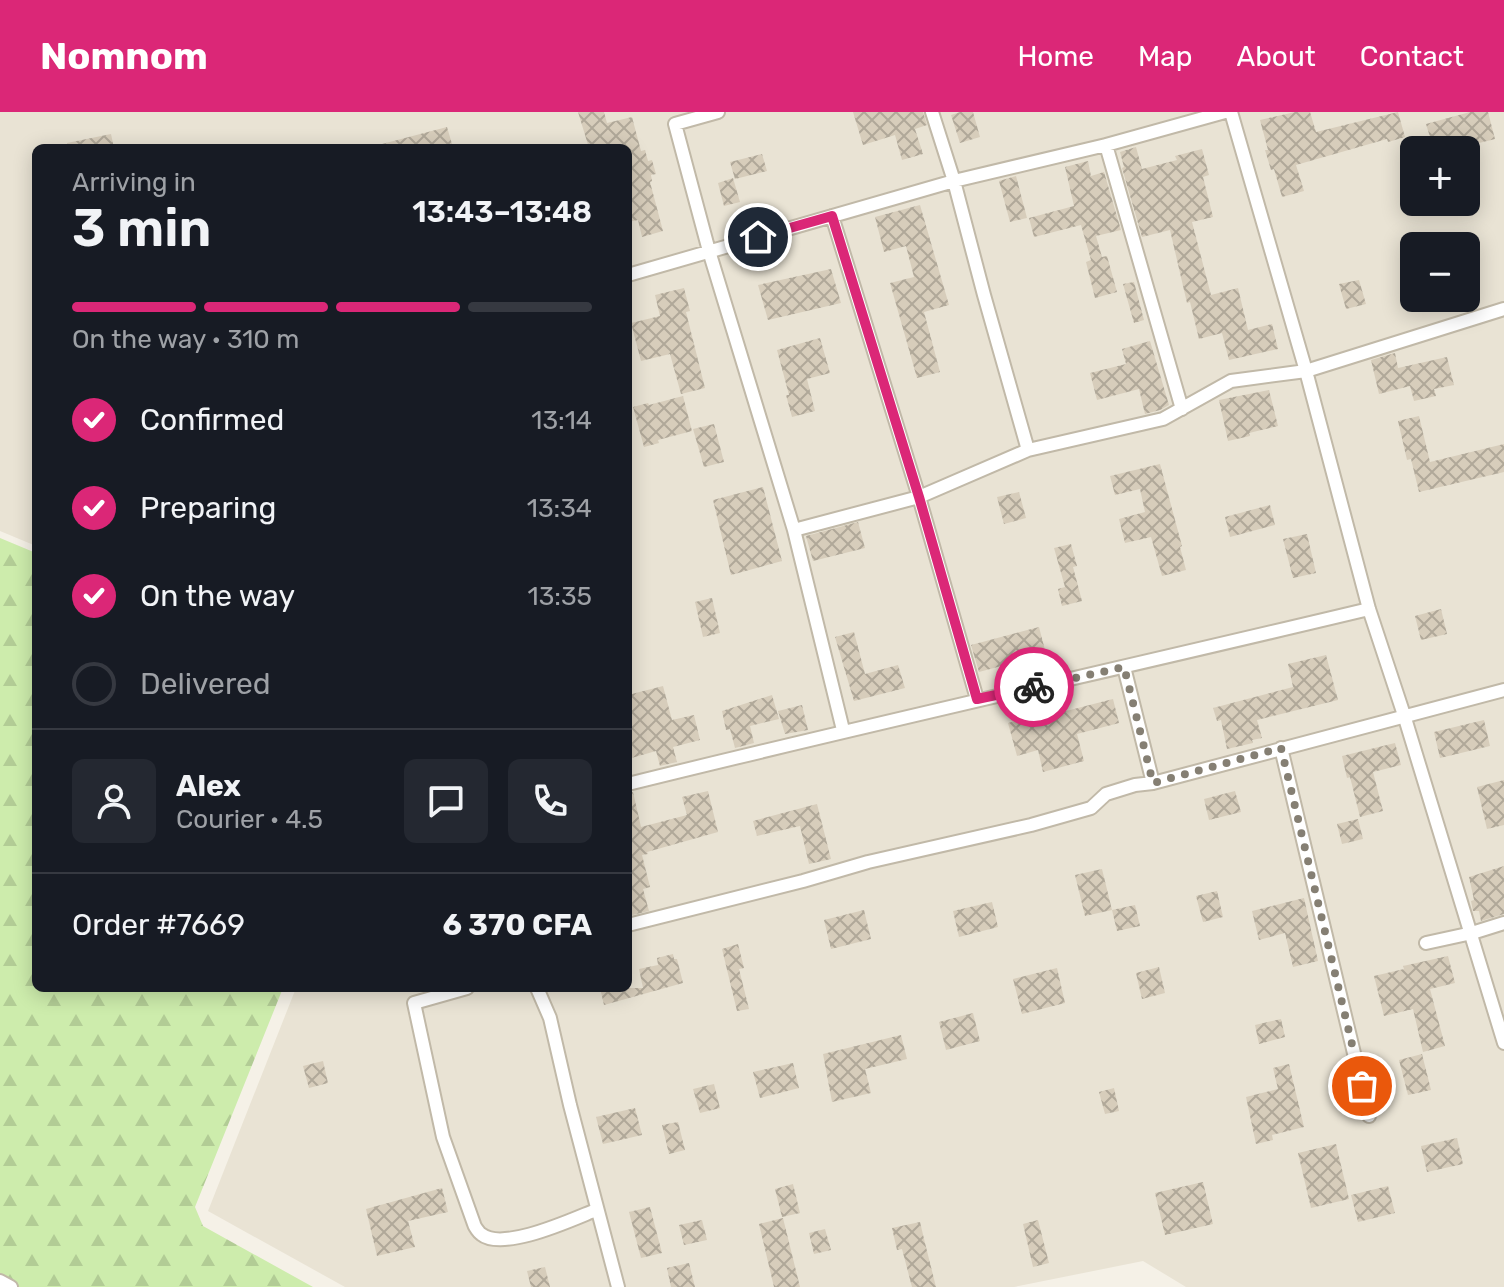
<!DOCTYPE html>
<meta charset="utf-8">
<style>
:root{--surface:#171b24;--page:#242831;--text:#f1f3f6;--muted:#9ea1a6;--line:#363941;--accent:#db2777}
body{margin:0;font-family:Rubik,sans-serif;background:var(--page);color:var(--text);height:100vh;display:flex;flex-direction:column;font-size:30px;white-space:nowrap}
*{box-sizing:border-box;margin:0}
p{font-size:26px;color:var(--muted)}
.icon{flex:none;width:44px;height:44px;fill:none;stroke:currentColor;stroke-width:2;stroke-linecap:round;stroke-linejoin:round}
.map{position:relative;flex:1;overflow:hidden}
.sheet{position:absolute;left:32px;top:32px;width:600px;height:848px;display:flex;flex-direction:column;background:var(--surface);border-radius:12px;box-shadow:0 4px 20px #0003}
.sheet>*{flex:none}
.tools{position:absolute;left:1400px;top:24px;display:grid;gap:16px}
.tools a{display:grid;place-items:center;width:80px;height:80px;border-radius:12px;background:var(--surface);box-shadow:0 4px 20px #0003;font-size:40px}
.pin{position:absolute;display:grid;place-items:center;width:68px;height:68px;color:#fff;margin:-34px;border:4px solid #fff;border-radius:50%;box-shadow:0 2px 8px #0007}
.courier{position:absolute;display:grid;place-items:center;width:80px;height:80px;margin:-40px;border:6px solid #db2777;border-radius:50%;background:#fff;color:#222;box-shadow:0 2px 10px #0007}
.headline em{font-style:normal;font-weight:600}
.headline div{display:flex;flex-direction:column-reverse}
.headline{display:flex;align-items:center;justify-content:space-between;height:136px;padding:0 40px}
h1{font-size:52px;font-weight:600;line-height:60px}
.bar{display:grid;grid-template-columns:repeat(4,1fr);gap:12px 8px;align-content:center;height:96px;padding:0 40px}
.bar i{height:10px;border-radius:6px;background:var(--line)}
.bar .active{background:var(--accent)}
.bar p{grid-column:span 4}
.line{display:flex;align-items:center;gap:20px;padding:0 40px;border-top:2px solid var(--line)}
.line div{flex:1}
.round{display:grid;place-items:center;flex:none;width:84px;height:84px;border-radius:12px;background:var(--page)}
ol{padding:0 40px;list-style:none}
li{display:flex;align-items:center;gap:24px;height:88px}
li p{margin-inline-start:auto}
li .icon{padding:8px;border-radius:50%;background:var(--accent);color:#fff;stroke-width:4}
li:last-child{color:var(--muted)}
li i{width:44px;height:44px;border:4px solid var(--line);border-radius:50%}
header{display:flex;align-items:center;gap:48px;box-sizing:border-box;height:112px;padding:0 40px;background:var(--accent);color:#fff}
header strong{font-size:38px}
nav{display:flex;gap:44px;margin-inline-start:auto;font-size:28px}
.map>svg:first-child{display:block}
.residential{fill:#e9e3d4;fill-rule:evenodd}
.forest{fill:url(#forest-firs)}
.building{fill:url(#building-cross-hatch)}
.lines{fill:none;stroke-linecap:round;stroke-linejoin:round}
.minor-casing{stroke:#c1b9a8;stroke-width:16}
.minor{stroke:#fff;stroke-width:12}
.done{stroke:#857f73;stroke-width:8;stroke-dasharray:0 14.4}
.route{stroke:#db2777;stroke-width:10}
</style>
<header>
<strong>Nomnom</strong>
<nav><a>Home</a><a>Map</a><a>About</a><a>Contact</a></nav>
</header>
<div class="map">
<svg width="1504" height="1175" viewBox="0 0 1504 1175">
<defs>
<pattern id="forest-firs" width="22" height="20" patternUnits="userSpaceOnUse" patternTransform="scale(2)"><rect width="22" height="20" fill="#cdecac"/><path d="M5 1l3.5 6h-7zM16 11l3.5 6h-7z" fill="#b2cc95"/></pattern>
<pattern id="building-cross-hatch" width="8" height="8" patternUnits="userSpaceOnUse" patternTransform="scale(2)"><rect width="8" height="8" fill="#d7cdbb"/><path d="M0 0l8 8M0 8l8-8" fill="none" stroke="#b0a899"/></pattern>
</defs>
<rect width="100%" height="100%" fill="#f5f1e7"/>
<path class="residential" d="M0 0H1504V1175H1186L1143 1149 1014 1175H345L208 1099 296 876H628V36H36V434L0 419ZM1414 38H1466V90H1414ZM1414 134H1466V186H1414Z"/>
<path class="forest" d="M0 426 36 441V876H283L195 1095 203 1114 313 1175H0Z"/>
<path class="building" d="M578 0H604L607 11 632 5 641 39 645 38 648 49 652 48 656 62 651 63 652 69 650 70 663 119 642 125 638 108 628 110V36H589Z
M853 0H923L927 13 915 17 923 42 902 48 895 23 863 33Z
M960 0H973L980 25 960 31 951 3Z
M1295 0H1310L1316 20 1398 0 1405 25 1388 30 1387 27 1296 53 1304 79 1282 85 1274 57 1271 58 1265 38H1268L1260 8Z
M1470 0H1488L1495 27 1475 32 1474 29 1441 38H1434L1426 12Z
M447 15 452 32 435 36H383L382 32Z
M111 22 114 36H67V31Z
M1136 35 1142 57 1177 48 1175 44 1202 37 1209 63 1203 65 1213 105 1192 110 1211 183 1238 176 1248 218 1272 212 1278 237 1229 248 1222 221 1199 227 1190 190 1187 191 1170 118 1142 125 1122 56 1124 55 1120 40Z
M762 42 767 59 735 67 730 50Z
M1088 49 1091 64 1104 60 1121 118 1096 124 1102 145 1107 144 1117 180 1095 186 1086 150 1091 148 1081 113 1034 125 1029 106 1074 94 1065 55Z
M1016 64 1027 106 1010 110 999 69Z
M733 66 740 90 724 94 718 71Z
M920 93 949 193 924 200 940 260 917 266 890 171 914 165 906 134 884 140 875 105Z
M831 157 841 191 768 208 758 173Z
M1359 168 1366 192 1346 197 1339 172Z
M1134 170 1144 208 1134 211 1123 172Z
M684 176 690 199 686 200 705 276 681 282 670 242 641 249 631 211 660 204 655 183Z
M820 226 830 261 807 267 815 299 792 305 786 283H789L777 238Z
M1150 229 1169 293 1160 298 1145 302 1139 277 1097 288 1090 261 1126 252 1122 237Z
M1395 241 1398 256 1447 245 1454 273 1434 277 1436 284 1414 289 1410 274 1379 282 1371 248Z
M1269 278 1278 314 1249 321 1250 324 1228 329 1219 288Z
M683 284 692 319 658 328 659 331 644 335 633 295 648 291 649 293Z
M1419 304 1430 350 1504 332V360L1419 380 1411 347 1407 348 1398 309Z
M714 312 724 350 704 355 693 317Z
M1160 352 1182 434 1180 435 1186 458 1162 464 1151 425 1125 431 1119 407 1145 400 1140 377 1115 383 1110 364Z
M763 375 782 449 731 463 713 388Z
M1019 380 1026 406 1004 412 997 385Z
M1270 393 1275 413 1230 425 1225 405Z
M858 410 865 436 813 449 806 424Z
M1307 422 1316 461 1293 466 1283 427Z
M1071 432 1077 454 1073 455 1082 489 1062 494 1058 477 1065 475 1054 436Z
M712 486 720 521 703 525 695 490Z
M1441 497 1447 522 1421 528 1415 504Z
M1039 515 1046 542 979 560 971 533Z
M854 520 865 562 898 553 905 576 854 589 835 525Z
M1326 543 1338 588 1257 608 1262 626 1252 628 1253 631 1227 637 1221 608 1217 609 1213 596 1293 575 1288 552Z
M663 574 672 608 694 603 700 628 673 635 677 650 660 654 656 639 628 647V583Z
M772 583 779 607 750 614 754 631 735 636 730 617 726 618 722 599Z
M1113 587 1119 611 1077 622 1084 649 1043 660 1038 638 1017 644 1008 611 1027 606V609Z
M802 593 808 618 785 622 778 599Z
M1484 608 1490 634 1440 646 1434 620Z
M1395 631 1401 653 1373 660 1383 699 1360 705 1350 665 1347 666 1342 644Z
M1504 668V713L1487 717 1477 675Z
M708 679 718 720 647 740 648 742 642 743 650 775 643 777 649 799 628 804V681L633 680 641 715 687 703 682 685Z
M1235 679 1241 700 1209 708 1204 687Z
M817 692 831 747 809 752 800 714 757 724 753 709Z
M1358 707 1363 727 1342 732 1337 712Z
M1504 754V802L1481 809 1479 799H1473L1471 789 1474 788 1469 765Z
M1102 757 1112 798 1085 804 1075 763Z
M1217 779 1223 805 1203 810 1196 784Z
M1304 786 1318 849 1293 855 1285 821 1259 828 1252 799Z
M992 790 998 815 959 825 953 799Z
M1135 793 1140 814 1117 819 1112 798Z
M864 798 871 827 831 837 824 808Z
M738 832 744 856 739 857 749 897 737 899 722 837Z
M673 842 674 847H677L683 871 604 893 600 876H643L639 857 658 853 657 846Z
M1448 844 1455 871 1430 877 1445 934 1423 940 1413 897 1384 904 1374 864 1404 857 1403 854Z
M1159 855 1165 881 1142 887 1136 861Z
M1057 856 1065 891 1022 902 1013 867Z
M973 901 980 929 946 938 939 910Z
M1281 907 1285 925 1259 932 1255 913Z
M901 923 907 947 865 957 871 981 832 990 823 942Z
M1422 942 1431 978 1408 983 1399 948Z
M323 949 328 971 309 976 303 954Z
M793 951 799 976 760 986 753 960Z
M1289 952 1304 1015 1272 1023 1273 1028 1256 1032 1246 985 1278 977 1273 956Z
M714 972 720 996 700 1001 693 977Z
M1114 976 1119 999 1105 1002 1099 980Z
M635 996 642 1023 603 1032 596 1005Z
M678 1010 685 1038 669 1042 662 1013Z
M1457 1026 1463 1052 1427 1060 1421 1034Z
M1336 1032 1349 1087 1311 1096 1298 1041Z
M1203 1070 1213 1112 1165 1123 1155 1081Z
M793 1072 800 1101 782 1105 775 1077Z
M1388 1074 1395 1101 1358 1110 1351 1083Z
M442 1076 448 1100 408 1109 415 1135 377 1144 366 1097Z
M650 1095 662 1141 641 1146 629 1100Z
M783 1106 800 1175H774L759 1112Z
M702 1108 707 1128 684 1133 679 1113Z
M1038 1108 1049 1151 1033 1155 1023 1112Z
M920 1110 925 1131 936 1175H912L902 1137 897 1138 892 1116Z
M825 1117 831 1138 814 1142 809 1121Z
M689 1151 695 1175H671L667 1156Z
M545 1155 550 1175H531L527 1159Z"/>
<g class="lines">
<g class="minor-casing">
<path id="minor" d="M718 0 675 12 709 139 794 418 843 618
M932 0 954 69 984 183 1028 338
M1231 0 1306 259 1369 497 1404 603 1504 931
M1106 33 1182 297
M832 104 919 385 977 587
M628 163 954 69 1106 33 1225 0
M794 418 919 385 1028 338 1163 307 1231 269 1306 259 1504 197
M1124 555 1153 671
M1281 636 1369 1004
M628 672C874 611 1122 556 1369 497
M628 813 803 769 868 750 1031 713 1091 696 1106 682 1135 673 1153 671 1504 578
M1426 831 1472 821 1504 811
M467 876 414 891 443 1025 474 1112C474 1114 480 1122 481 1122 503 1140 573 1107 596 1098
M537 876 550 906 570 993 618 1175
M0 1169 11 1175"/>
</g>
<use href="#minor" class="minor"/>
</g>
<g class="lines">
<path class="done" d="M1034 575 1124 555 1153 671 1281 636 1362 974"/>
<path class="route" d="M758 125 832 104 919 385 977 587 1034 575"/>
</g>
</svg>
<div class="tools">
<a>+</a>
<a>−</a>
</div>
<div class="pin" style="left:1362px;top:974px;background:#ea580c"><svg class="icon" aria-label="bag" viewBox="0 0 24 24"><path d="M5 8h14l-1 12H6zM9 8a3 3 0 0 1 6 0"/></svg></div>
<div class="pin" style="left:758px;top:125px;background:#1f2937"><svg class="icon" aria-label="home" viewBox="0 0 24 24"><path d="M3 11l9-7 9 7M6 9v11h12V9"/></svg></div>
<div class="courier" style="left:1034px;top:575px"><svg class="icon" aria-label="bike" viewBox="0 0 24 24"><circle cx="6" cy="16" r="4"/><circle cx="18" cy="16" r="4"/><path d="M6 16l4-8h5l3 8M10 8l3 8H6M13 5h3"/></svg></div>
<section class="sheet">
<div class="headline"><div><h1>3 min</h1><p>Arriving in</p></div><em>13:43–13:48</em></div>
<div class="bar"><i class="active"></i><i class="active"></i><i class="active"></i><i></i><p>On the way · 310 m</p></div>
<ol>
<li><svg class="icon" aria-label="check" viewBox="0 0 24 24"><path d="M5 12l5 5 9-10"/></svg>Confirmed<p>13:14</p></li>
<li><svg class="icon" aria-label="check" viewBox="0 0 24 24"><path d="M5 12l5 5 9-10"/></svg>Preparing<p>13:34</p></li>
<li><svg class="icon" aria-label="check" viewBox="0 0 24 24"><path d="M5 12l5 5 9-10"/></svg>On the way<p>13:35</p></li>
<li><i></i>Delivered</li>
</ol>
<div class="line" style="height:144px"><a class="round"><svg class="icon" aria-label="person" viewBox="0 0 24 24"><circle cx="12" cy="8" r="4"/><path d="M4 21q1-7 8-7t8 7"/></svg></a><div><b>Alex</b><p>Courier · 4.5</p></div><a class="round"><svg class="icon" aria-label="chat" viewBox="0 0 24 24"><path d="M4 5h16v11H9l-5 4z"/></svg></a><a class="round"><svg class="icon" aria-label="phone" viewBox="0 0 24 24"><path d="M5 4h4l2 5-3 2q2 4 5 5l2-3 5 2v4C11 20 4 13 5 4z"/></svg></a></div>
<div class="line" style="height:104px"><div>Order #7669</div><b>6 370 CFA</b></div>
</section>
</div>
